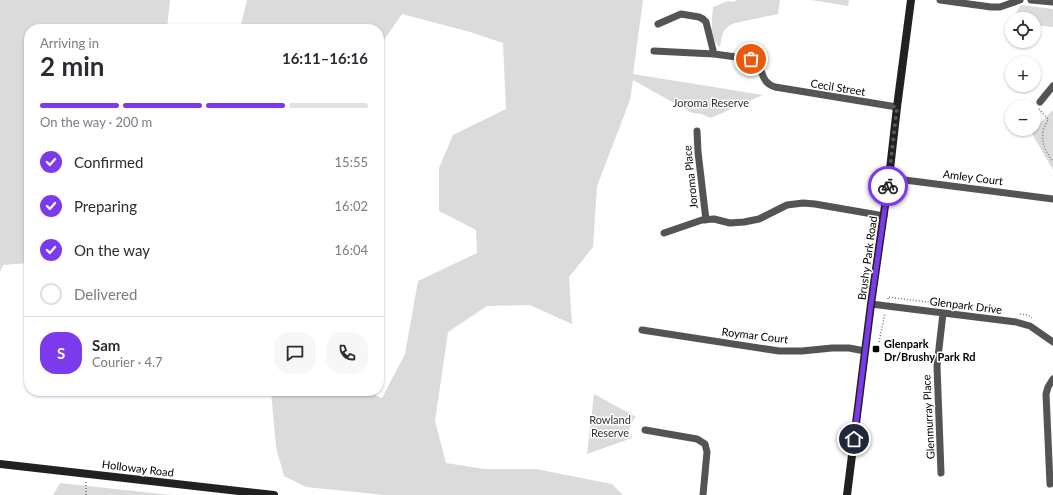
<!DOCTYPE html>
<meta charset="utf-8">
<style>
:root{--surface:#fff;--page:#f7f7f7;--text:#2b2b33;--muted:#7c7c81;--line:#e1e1e2;--accent:#7c3aed}
body{margin:0;font-family:Lato,sans-serif;background:var(--page);color:var(--text);height:100vh;display:flex;flex-direction:column;font-size:15px;white-space:nowrap}
*{box-sizing:border-box;margin:0}
p{font-size:13px;color:var(--muted)}
.icon{flex:none;width:22px;height:22px;fill:none;stroke:currentColor;stroke-width:2;stroke-linecap:round;stroke-linejoin:round}
.map{position:relative;flex:1;overflow:hidden}
.panel{position:absolute;left:24px;top:24px;width:360px;height:372px;display:flex;flex-direction:column;background:var(--surface);border-radius:16px;box-shadow:0 1px 3px #0004}
.panel>*{flex:none}
.fabs{position:absolute;left:1005px;top:12px;display:grid;gap:8px}
.fabs a{display:grid;place-items:center;width:36px;height:36px;border-radius:50%;background:var(--surface);box-shadow:0 1px 3px #0004;font-size:20px}
.pin{position:absolute;display:grid;place-items:center;width:34px;height:34px;color:#fff;margin:-17px;border:2px solid #fff;border-radius:50%;box-shadow:0 1px 4px #0007}
.courier{position:absolute;display:grid;place-items:center;width:40px;height:40px;margin:-20px;border:3px solid #7c3aed;border-radius:50%;background:#fff;color:#222;box-shadow:0 1px 5px #0007}
.summary em{font-style:normal;font-weight:700}
.summary div{display:flex;flex-direction:column-reverse}
.summary{display:flex;align-items:center;justify-content:space-between;height:68px;padding:0 16px}
h1{font-size:26px;font-weight:700;line-height:30px}
.bar{display:grid;grid-template-columns:repeat(4,1fr);gap:6px 4px;align-content:center;height:48px;padding:0 16px}
.bar i{height:5px;border-radius:3px;background:var(--line)}
.bar .active{background:var(--accent)}
.bar p{grid-column:span 4}
.line{display:flex;align-items:center;gap:10px;padding:0 16px;border-top:1px solid var(--line)}
.line div{flex:1}
.round{display:grid;place-items:center;flex:none;width:42px;height:42px;border-radius:16px;background:var(--page)}
ol{padding:0 16px;list-style:none}
li{display:flex;align-items:center;gap:12px;height:44px}
li p{margin-inline-start:auto}
li .icon{padding:4px;border-radius:50%;background:var(--accent);color:#fff;stroke-width:4}
li:last-child{color:var(--muted)}
li i{width:22px;height:22px;border:2px solid var(--line);border-radius:50%}
.map>svg:first-child{display:block}
.green{fill:#dbdbdb}
.lines{fill:none;stroke-linecap:round;stroke-linejoin:round}
.path{stroke:#767676;stroke-width:1.5;stroke-dasharray:1 2;stroke-linecap:butt}
.street{stroke:#545454;stroke-width:7}
.secondary{stroke:#212121;stroke-width:8}
.done{stroke:#595959;stroke-width:4;stroke-dasharray:0 7.2}
.route{stroke:#7c3aed;stroke-width:5}
.poi-dot{fill:#000;stroke:#fff;stroke-width:1.5}
.labels{text-anchor:middle;dominant-baseline:central;stroke-width:3;stroke-linejoin:round;paint-order:stroke}
.street-label{font-size:11px;fill:#000;stroke:#fff}
.park-label{font-size:11px;fill:#323232;stroke:#fff}
.poi-label{font-size:11px;font-weight:bold;fill:#000;stroke:#fff;text-anchor:start}
</style>
<div class="map">
<svg width="1053" height="495" viewBox="0 0 1053 495">
<rect width="100%" height="100%" fill="#fff"/>
<path class="green" d="M0 0H170L167 29H29V263L3 265 0 272Z
M247 0H643L633 74 763 95 711 118 701 114 692 113 633 80 630 100 597 186 593 247 569 277 572 324 530 305 487 306 448 332 435 421 446 463 484 469H536L612 484 623 495H384L306 487 284 476 276 447 271 391H366L382 398 405 354 418 281 477 253 476 230 439 211V168L453 135 506 109 503 43 470 32 402 14 379 47V29H240Z
M737 0H780L778 14 735 23C721 29 723 34 720 47 709 39 712 19 713 7L728 1 734 2Z
M811 0H849L848 6Z
M1021 5 1053 9V27L1034 25V19H1012Z
M1053 110V170L1031 132Z
M594 394 636 417C630 423 627 430 632 438L587 454Z
M60 483 171 495H53Z"/>
<g class="lines">
<path class="path" d="M1039 109 1048 119C1047 123 1044 126 1043 131 1041 145 1046 151 1053 162
M888 299V297L951 305
M1020 314 1028 315 1032 318
M879 342 885 313
M86 495V481"/>
<path class="street" d="M940 0 991 7H1000L1020 0
M1031 0 1053 2
M658 24 681 14 699 17 703 19 706 22 714 54
M654 51 714 54 751 59C765 65 758 82 775 87L897 107
M1040 102 1053 86
M697 131 698 152 706 220
M889 178 1053 199
M664 233 702 220 714 219 730 223 744 222 759 219 787 205 803 203 815 204 884 216
M871 304 1016 322 1030 326 1053 342
M642 330 779 351H802L832 348H849L865 351
M645 430 697 439 705 444 707 452 703 495
M941 473 937 366 943 313
M1050 484 1046 394 1048 387 1053 379"/>
<path class="secondary" d="M0 464 274 495
M847 495 871 304 889 178 897 107 911 0"/>
</g>
<g class="lines">
<path class="done" d="M751 59C765 65 758 82 776 87L897 107 888 186"/>
<path class="route" d="M854 439 871 304 888 186"/>
</g>
<rect class="poi-dot" x="872" y="345" width="8" height="8" rx="2"/>
<g class="labels">
<g class="street-label">
<text transform="translate(838 87) rotate(9)">Cecil Street</text>
<text transform="translate(690 177) rotate(-96)">Joroma Place</text>
<text transform="translate(973 177) rotate(7)">Amley Court</text>
<text transform="translate(867 258) rotate(-82)">Brushy Park Road</text>
<text transform="translate(966 305) rotate(7)">Glenpark Drive</text>
<text transform="translate(755 335) rotate(7)">Roymar Court</text>
<text transform="translate(928 417) rotate(-93)">Glenmurray Place</text>
<text transform="translate(138 468) rotate(7)">Holloway Road</text>
</g>
<g class="park-label">
<text x="711" y="102">Joroma Reserve</text>
<text x="610" y="419">Rowland<tspan x="610" dy="13">Reserve</tspan></text>
</g>
<g class="poi-label">
<text x="884" y="343">Glenpark<tspan x="884" dy="13">Dr/Brushy Park Rd</tspan></text>
</g>
</g>
</svg>
<div class="fabs">
<a><svg class="icon" aria-label="locate" viewBox="0 0 24 24"><circle cx="12" cy="12" r="6"/><path d="M12 2v4M12 18v4M2 12h4M18 12h4"/></svg></a>
<a>+</a>
<a>−</a>
</div>
<div class="pin" style="left:751px;top:59px;background:#ea580c"><svg class="icon" aria-label="bag" viewBox="0 0 24 24"><path d="M5 8h14l-1 12H6zM9 8a3 3 0 0 1 6 0"/></svg></div>
<div class="pin" style="left:854px;top:439px;background:#1f2937"><svg class="icon" aria-label="home" viewBox="0 0 24 24"><path d="M3 11l9-7 9 7M6 9v11h12V9"/></svg></div>
<div class="courier" style="left:888px;top:186px"><svg class="icon" aria-label="bike" viewBox="0 0 24 24"><circle cx="6" cy="16" r="4"/><circle cx="18" cy="16" r="4"/><path d="M6 16l4-8h5l3 8M10 8l3 8H6M13 5h3"/></svg></div>
<section class="panel">
<div class="summary"><div><h1>2 min</h1><p>Arriving in</p></div><em>16:11–16:16</em></div>
<div class="bar"><i class="active"></i><i class="active"></i><i class="active"></i><i></i><p>On the way · 200 m</p></div>
<ol>
<li><svg class="icon" aria-label="check" viewBox="0 0 24 24"><path d="M5 12l5 5 9-10"/></svg>Confirmed<p>15:55</p></li>
<li><svg class="icon" aria-label="check" viewBox="0 0 24 24"><path d="M5 12l5 5 9-10"/></svg>Preparing<p>16:02</p></li>
<li><svg class="icon" aria-label="check" viewBox="0 0 24 24"><path d="M5 12l5 5 9-10"/></svg>On the way<p>16:04</p></li>
<li><i></i>Delivered</li>
</ol>
<div class="line" style="height:72px"><b class="round" style="background:var(--accent);color:#fff">S</b><div><b>Sam</b><p>Courier · 4.7</p></div><a class="round"><svg class="icon" aria-label="chat" viewBox="0 0 24 24"><path d="M4 5h16v11H9l-5 4z"/></svg></a><a class="round"><svg class="icon" aria-label="phone" viewBox="0 0 24 24"><path d="M5 4h4l2 5-3 2q2 4 5 5l2-3 5 2v4C11 20 4 13 5 4z"/></svg></a></div>
</section>
</div>
